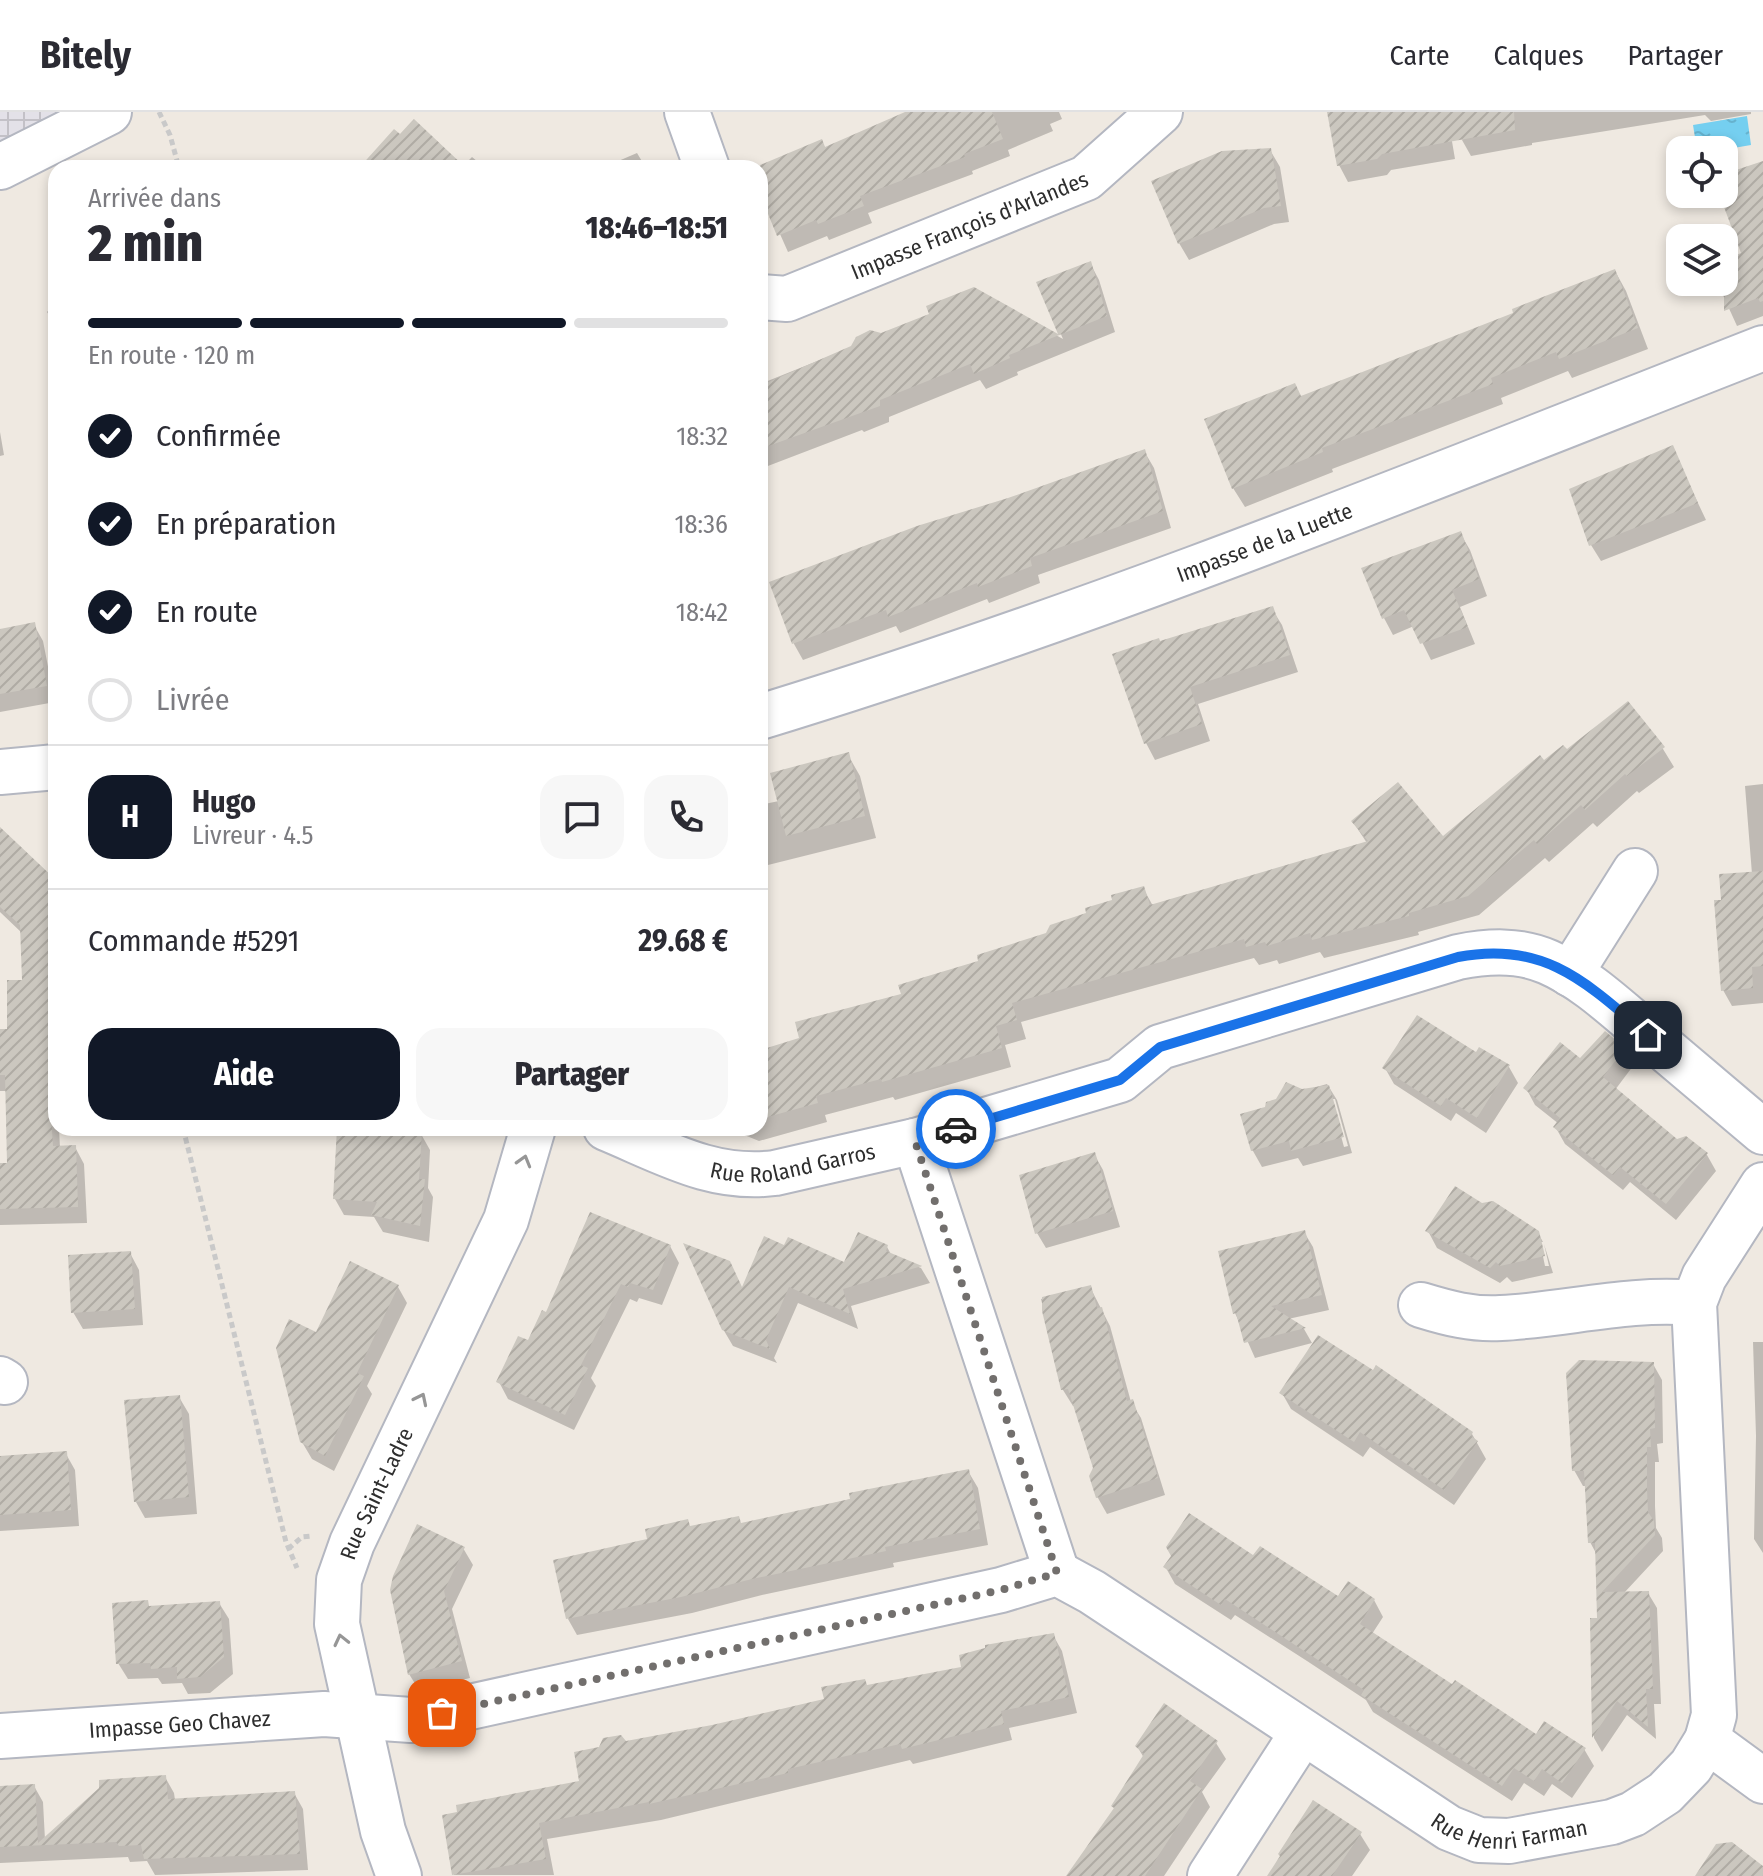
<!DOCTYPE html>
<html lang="fr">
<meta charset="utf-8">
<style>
:root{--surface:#fff;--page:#f7f7f7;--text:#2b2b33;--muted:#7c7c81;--line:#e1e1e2;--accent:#111827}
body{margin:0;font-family:"Fira Sans Condensed",sans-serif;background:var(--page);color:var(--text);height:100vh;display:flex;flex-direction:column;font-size:30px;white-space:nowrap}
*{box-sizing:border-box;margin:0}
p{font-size:26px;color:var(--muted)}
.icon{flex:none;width:44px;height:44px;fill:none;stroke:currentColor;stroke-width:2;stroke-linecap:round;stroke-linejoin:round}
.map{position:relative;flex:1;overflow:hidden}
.drawer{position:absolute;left:48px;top:48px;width:720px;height:976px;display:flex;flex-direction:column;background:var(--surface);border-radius:24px;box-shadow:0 4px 12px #0003}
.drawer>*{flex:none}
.fabs{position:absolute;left:1666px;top:24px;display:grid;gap:16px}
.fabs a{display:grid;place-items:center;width:72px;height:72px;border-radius:16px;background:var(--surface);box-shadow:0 4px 12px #0003;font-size:40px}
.pin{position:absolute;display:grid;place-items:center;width:68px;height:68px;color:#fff;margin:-34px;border-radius:16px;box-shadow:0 4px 12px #0006}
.courier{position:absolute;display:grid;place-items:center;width:80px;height:80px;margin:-40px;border:6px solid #1a73e8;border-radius:50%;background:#fff;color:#222;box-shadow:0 2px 10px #0007}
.summary em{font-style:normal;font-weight:800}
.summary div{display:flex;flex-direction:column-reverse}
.summary{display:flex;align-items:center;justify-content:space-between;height:136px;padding:0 40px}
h1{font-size:52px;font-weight:800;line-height:60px}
.bar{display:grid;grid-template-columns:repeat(4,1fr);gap:12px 8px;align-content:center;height:96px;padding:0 40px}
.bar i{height:10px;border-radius:6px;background:var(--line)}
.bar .selected{background:var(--accent)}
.bar p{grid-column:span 4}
.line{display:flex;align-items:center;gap:20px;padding:0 40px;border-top:2px solid var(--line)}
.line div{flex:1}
.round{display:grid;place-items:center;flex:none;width:84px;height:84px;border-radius:24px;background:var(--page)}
ol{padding:0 40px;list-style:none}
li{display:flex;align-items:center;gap:24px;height:88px}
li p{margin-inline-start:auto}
li .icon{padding:8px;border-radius:50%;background:var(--accent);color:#fff;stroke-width:4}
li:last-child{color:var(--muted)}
li i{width:44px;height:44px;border:4px solid var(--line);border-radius:50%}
.primary-button{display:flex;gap:16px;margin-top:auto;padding:16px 40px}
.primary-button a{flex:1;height:92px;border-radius:24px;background:var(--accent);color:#fff;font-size:32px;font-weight:800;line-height:92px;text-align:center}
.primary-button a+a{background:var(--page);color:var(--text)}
header{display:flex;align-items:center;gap:48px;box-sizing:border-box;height:112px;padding:0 40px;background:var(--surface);border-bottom:2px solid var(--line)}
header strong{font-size:38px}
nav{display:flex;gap:44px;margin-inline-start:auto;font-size:28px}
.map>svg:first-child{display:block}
.industrial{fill:url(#industrial-grid)}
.water{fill:url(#water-ripples)}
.shadow{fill:#0003;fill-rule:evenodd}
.building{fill:url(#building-hatch)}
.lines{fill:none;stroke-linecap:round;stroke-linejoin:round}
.minor-casing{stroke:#b4b7c1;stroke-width:48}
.path{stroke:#c9c9c9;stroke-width:5;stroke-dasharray:6 4;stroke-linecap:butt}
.minor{stroke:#fff;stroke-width:44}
.oneway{stroke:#969696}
.done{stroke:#726f6d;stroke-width:8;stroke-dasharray:0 14.4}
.route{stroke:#1a73e8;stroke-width:10}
.labels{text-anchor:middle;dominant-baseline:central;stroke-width:6;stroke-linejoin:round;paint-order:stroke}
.street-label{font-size:22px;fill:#2e2e2e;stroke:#fff}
</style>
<header>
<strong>Bitely</strong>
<nav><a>Carte</a><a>Calques</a><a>Partager</a></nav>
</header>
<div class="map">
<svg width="1763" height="1764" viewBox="0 0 1763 1764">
<defs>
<pattern id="industrial-grid" width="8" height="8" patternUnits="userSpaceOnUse" patternTransform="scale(2)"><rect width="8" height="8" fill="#e3e1e8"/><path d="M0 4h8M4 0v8" fill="none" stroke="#c3c1c7"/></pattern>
<pattern id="water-ripples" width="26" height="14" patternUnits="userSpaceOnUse" patternTransform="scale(2)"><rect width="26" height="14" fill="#75cff0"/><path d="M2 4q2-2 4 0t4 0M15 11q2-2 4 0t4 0" fill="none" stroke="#66b2ce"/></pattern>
<pattern id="building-hatch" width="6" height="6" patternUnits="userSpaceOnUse" patternTransform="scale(2)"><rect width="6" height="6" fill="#cbc7bf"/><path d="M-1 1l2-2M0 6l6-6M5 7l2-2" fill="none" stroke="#afaba4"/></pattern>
</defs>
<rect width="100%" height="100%" fill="#efe9e1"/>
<path class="industrial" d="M0 0H109L0 55Z"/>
<path class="water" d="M1747 4 1751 33 1722 38H1697L1693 13Z"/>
<path class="shadow" d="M914 0H1059L1062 7 1050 12 1053 19 1008 38 1010 44 972 59 973 62 868 101 872 111 829 128 827 124 788 140 760 77V56H758L821 29 826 37Z
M1329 0H1447L1455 47 1391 58 1387 63 1348 70 1339 53Z
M1473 0H1751V2L1711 9 1705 3 1532 31V33L1471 44 1462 28Z
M1270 38 1280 55 1289 110 1274 112 1189 148 1179 131Z
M637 41 646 56H602Z
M472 45 483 54H492L495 56H370L462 55Z
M1763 58V204L1737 214 1717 170H1724V149L1744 141 1722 82H1724V65Z
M1090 151 1099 168 1115 220 1017 260 1018 263 986 277 980 268 889 305V310L864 320 862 318 760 357V272L932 203 973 177 1063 227 1039 171Z
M1615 159 1626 179 1648 237 1572 266 1568 259 1501 286 1503 292 1332 357 1333 360 1245 395 1233 376 1302 286 1516 202Z
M56 190V214L47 200Z
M0 320 4 343 0 344Z
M1672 336 1706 408 1601 449 1591 433Z
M1144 339 1154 356 1171 416 1038 463 1040 471 989 491 987 487 900 521 896 514 803 548 794 532 772 471Z
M1460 421 1470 438 1487 484 1460 495 1475 532 1431 548 1414 514 1393 523 1384 506Z
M1272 497 1282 513 1298 560 1198 592 1210 629 1155 648 1146 631 1159 531Z
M34 513 43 529 55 590 0 600V519Z
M1627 592 1663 637 1674 655 1639 681 1637 679 1597 715 1593 711 1549 750 1545 746 1479 803 1418 820 1419 823 1324 846 1320 840 1279 852 1277 848 1259 853 1254 846 1021 910 1026 927 1005 933 1011 955 895 988 893 985 825 1003 827 1010 759 1029 727 1016H760V940L802 927 1047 823 1143 776 1153 794 1367 731 1353 710 1442 726 1543 651 1566 640Z
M848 643 860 664 876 726 760 755V693L779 689Z
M1763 672V891L1732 894 1723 878V790L1752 762 1745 674Z
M0 720 56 770V1016H59L60 1036 75 1035 84 1052 87 1111 0 1113V1053H9L8 979H0V919H9L24 870 22 821 0 800Z
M1624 937 1633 954 1615 978 1676 1029 1707 1043 1716 1059 1676 1108 1630 1070 1623 1078 1565 1032 1556 1016 1559 1012 1535 993 1526 976 1580 948Z
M1509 955 1518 971 1486 1021 1456 1001 1451 1009 1394 972 1385 956Z
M1327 972 1337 988 1352 1041 1303 1054 1298 1046 1262 1055 1253 1039 1242 1004 1267 997 1302 979ZM1331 987H1335L1348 1034 1344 1035Z
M339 1016H379V1020L421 1022 430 1038 428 1076 433 1085 429 1130 383 1120 374 1105 344 1103 335 1087Z
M1094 1042 1103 1058 1120 1115 1046 1136 1037 1121Z
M1481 1093 1538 1121 1543 1130H1540L1545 1154H1549L1544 1132 1553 1161 1512 1170 1507 1165 1500 1171 1437 1136 1428 1119Z
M1304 1120 1313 1135 1329 1198 1288 1207 1304 1217 1312 1231 1255 1246 1235 1201Z
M670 1134 679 1151 662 1193 639 1186 637 1190 630 1187 591 1266 596 1274 574 1318 508 1287 499 1270 548 1203Z
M887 1135 892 1144 921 1156 930 1171 851 1194 858 1217 798 1191 774 1246 777 1251 733 1234 723 1217 743 1178 784 1136 846 1153Z
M130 1141 139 1158 143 1213 83 1217 73 1200Z
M398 1175 407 1191 367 1274 372 1282 334 1359 312 1347 302 1330 317 1223Z
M1090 1175 1110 1214 1131 1290 1141 1306 1165 1383 1107 1402 1098 1386 1091 1364 1095 1356 1075 1294H1073L1063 1278 1041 1187Z
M1753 1230H1763V1441L1754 1427 1756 1324Z
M1653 1252 1662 1268 1663 1331 1657 1332 1659 1350H1655V1394L1656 1416 1662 1426 1663 1439 1624 1481H1648L1657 1496 1661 1592H1654L1656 1627 1627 1603 1602 1640 1594 1626 1592 1508H1599L1597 1443 1590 1430 1587 1374H1583L1574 1358Z
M1282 1281 1472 1322 1486 1347 1454 1393 1370 1335 1363 1345 1291 1297Z
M179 1285 189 1302 197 1402 145 1406 136 1390Z
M66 1342 75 1358 79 1414 0 1419V1346Z
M968 1359 978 1376 988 1433 893 1451 894 1455 762 1483 692 1501 577 1523 568 1507 650 1428 691 1416 742 1413Z
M463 1436 473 1453 452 1497 470 1566 419 1578 409 1562 392 1478Z
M1254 1446 1338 1487 1374 1488 1383 1505 1372 1522 1452 1575 1536 1625 1584 1637 1594 1654 1572 1686 1552 1672 1544 1684 1524 1671 1512 1689 1373 1600 1366 1588 1307 1549 1235 1503 1231 1508 1175 1472 1166 1456Z
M219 1491 229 1507 233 1562 210 1581 188 1582 182 1571 162 1572 158 1566 128 1567 118 1551 150 1496Z
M1053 1523 1062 1539 1077 1601 1009 1616 1012 1628 913 1652 910 1648 661 1708 547 1727 554 1763H454L444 1704 581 1670 625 1631 712 1615 826 1588 866 1575 964 1556 988 1537Z
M1216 1631 1226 1647 1202 1680 1210 1695 1164 1764H1082L1144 1646 1137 1634Z
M165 1665 174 1681 175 1688 294 1681 303 1697 308 1758 155 1763 147 1749 130 1750 128 1745 0 1751V1676L34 1674 43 1690 45 1728Z
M1360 1722 1370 1738 1352 1764H1271Z"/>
<path class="building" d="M905 0H992L1003 27 964 42 965 45 860 84 864 94 818 112 816 108 777 124 760 82V53L822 27 825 35Z
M1327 0H1514L1515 18 1382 42 1377 47 1337 54Z
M414 7 466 56H359L394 17 400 22Z
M1271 36 1281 94 1264 96 1178 132 1151 69 1222 39Z
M1763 49V189L1760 190 1758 186 1724 199V148L1741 141 1724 95V62Z
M1091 149 1107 204 1009 243 1010 246 974 262 970 252 880 288V294L760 337V274L851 234 856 225 870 218 881 221 929 202 926 194 974 175 1058 222 1036 170Z
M1615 157 1638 216 1559 247 1556 240 1491 266 1493 272 1322 336 1323 340 1232 377 1204 307 1295 271 1301 284 1513 201 1512 197Z
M1673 333 1698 391 1589 434 1569 377Z
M1145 337 1163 399 1030 446 1032 454 978 475 977 471 888 505 886 498 792 532 769 470 917 414 1008 386Z
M1461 419 1479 467 1452 478 1468 515 1420 532 1404 498 1382 507 1361 456Z
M1273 494 1290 543 1190 575 1202 612 1144 632 1112 542 1159 526 1160 529Z
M35 510 47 574 0 582V517Z
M1628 589 1665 635 1627 664 1625 662 1585 698 1581 693 1537 732 1534 728 1468 784 1409 801V804L1312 828 1310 821 1267 834 1265 830 1246 835 1244 827 1012 891 1017 908 996 914 1002 936 882 970 881 967 816 984 818 991 760 1007V938L799 926 795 910 901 882 898 873 978 849 977 843 1046 821 1050 813 1086 801 1085 796 1112 788 1111 783 1144 774 1150 793 1368 729 1351 709 1398 670 1443 724 1540 643 1544 648 1563 633 1567 637Z
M849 640 865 704 786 724 770 661Z
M0 715 56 768V922H52L51 1004 53 1034 76 1033 78 1095 0 1097V1051H7L5 963H0V917H7V868H22L20 813 0 795Z
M1763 759V854L1752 855 1753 876 1721 879 1714 788H1721L1719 762Z
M1417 903 1476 940 1479 935 1510 953 1477 1006 1446 986 1441 994 1382 956Z
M1605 919 1625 936 1603 965 1677 1027 1686 1024 1708 1041 1666 1092 1620 1055 1613 1063 1553 1015 1560 1006 1523 976 1560 930 1580 946Z
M1286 970 1302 977 1329 973 1344 1025 1291 1039 1289 1029 1251 1039 1240 1002 1265 995 1266 990 1276 987Z
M337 1016 422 1020 419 1067H425L420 1114 371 1103 377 1090 333 1087Z
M1095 1040 1113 1099 1035 1122 1019 1063Z
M1455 1074 1482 1091 1493 1089 1539 1119 1545 1144 1500 1154 1496 1150 1490 1156 1425 1119Z
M590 1100 671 1133 653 1178 630 1171 628 1175 621 1172 581 1253 588 1256 565 1303 496 1270 518 1224 528 1228 542 1198 546 1200Z
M1305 1118 1322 1183 1271 1194 1306 1216 1244 1231 1236 1201 1233 1202 1218 1139Z
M858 1120 888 1133 886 1139 922 1154 843 1177 850 1202 789 1175 766 1228 770 1237 722 1218 683 1131 730 1149 742 1175 764 1124 784 1133 788 1125 844 1150Z
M131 1139 135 1197 71 1201 68 1143Z
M350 1149 399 1173 357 1261 364 1264 325 1344 300 1330 276 1236 289 1207 316 1220Z
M1091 1173 1097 1196 1102 1195 1127 1289 1133 1287 1158 1366 1096 1386 1089 1364 1093 1356 1068 1277 1061 1278 1042 1199V1185Z
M1318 1223 1373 1258 1376 1253 1473 1320 1471 1324 1478 1329 1444 1378 1360 1320 1354 1330 1279 1281Z
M1579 1248 1654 1250 1655 1316 1650 1317 1651 1335H1647V1377L1648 1400 1654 1409 1655 1423 1602 1480 1649 1479 1653 1577H1646L1648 1615 1617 1589 1592 1626 1590 1506H1597L1595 1431H1588L1584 1359H1572L1566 1261Z
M180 1283 189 1385 134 1390 124 1288Z
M67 1339 71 1398 0 1403V1344Z
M969 1357 980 1417 885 1435 886 1439 752 1467 681 1485 566 1507 553 1448 647 1427 645 1417 688 1407 690 1414 739 1404 741 1411 850 1387 849 1381Z
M1189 1401 1253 1443 1260 1434 1338 1484 1348 1469 1375 1487 1360 1512 1452 1572 1455 1568 1536 1622 1544 1609 1586 1636 1562 1671 1542 1657 1534 1669 1514 1656 1502 1674 1361 1583 1364 1578 1295 1533 1225 1487 1221 1493 1163 1455 1171 1444 1166 1435Z
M417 1412 465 1435 444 1479 462 1549 408 1563 390 1478 393 1464Z
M148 1488 149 1494 220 1489 224 1545 200 1565 177 1567V1555L151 1557 150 1551 116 1552 112 1491Z
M1054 1521 1069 1585 1001 1599 1004 1612 902 1637 900 1632 788 1657V1661L649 1692V1690L539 1711 546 1747 452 1763 442 1703 457 1700 456 1693 579 1669 574 1640 599 1635 603 1626 621 1623 626 1629 712 1613 824 1587 821 1575 865 1567 867 1573 961 1555 959 1543 985 1536V1533Z
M1164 1591 1218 1629 1190 1669 1202 1677 1145 1764H1066L1114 1696 1111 1694 1144 1642 1135 1634Z
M166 1663 168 1687 295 1679 300 1742 144 1747 141 1733 119 1734 116 1730 0 1735V1674L35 1672 38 1731 99 1676V1668Z
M1313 1688 1362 1720 1332 1764H1267L1280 1744 1278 1742Z
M1732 1730 1763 1754V1764H1695L1716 1732Z"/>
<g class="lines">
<g class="minor-casing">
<g id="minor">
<path d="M687 0 707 56"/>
<path d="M0 55 109 0"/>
<path id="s1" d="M760 185 787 187 1086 66 1160 0"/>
<path id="s2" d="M760 605C1101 501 1431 366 1763 236"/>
<path d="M0 660 56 655"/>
<path d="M1570 862 1635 759"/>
<path id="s3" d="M606 1016C664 1040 712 1069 775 1061L915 1029 1120 968 1160 935 1458 845C1488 839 1519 837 1548 850 1585 866 1616 896 1646 921 1685 954 1724 987 1763 1020"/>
<path d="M915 1029 1057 1461"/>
<path d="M1421 1193C1447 1201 1473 1208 1501 1206 1565 1203 1629 1185 1694 1191"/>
<path d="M0 1267 5 1270"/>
<path id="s4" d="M0 1624 324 1602 411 1608 1001 1478 1057 1461 1092 1480 1449 1716 1479 1728 1509 1729 1612 1710 1633 1702 1665 1681 1691 1654 1707 1628 1714 1603 1694 1191 1704 1165 1763 1073"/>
<path d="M1707 1628 1763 1669"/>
<path id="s5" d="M399 1764 383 1719 337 1512 339 1468 352 1431 506 1108 533 1016"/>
<path d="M1210 1764 1303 1620"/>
</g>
</g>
<path class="path" d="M159 0 170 23 179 56
M183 1016 286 1430 297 1456
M288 1437 302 1425 311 1424"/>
<use href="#minor" class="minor"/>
</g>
<defs><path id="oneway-chevron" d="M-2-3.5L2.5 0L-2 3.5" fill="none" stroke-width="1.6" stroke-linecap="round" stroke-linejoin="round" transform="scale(2)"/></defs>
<g class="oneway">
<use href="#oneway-chevron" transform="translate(524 1049) rotate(-74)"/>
<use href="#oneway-chevron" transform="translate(421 1287) rotate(-64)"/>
<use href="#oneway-chevron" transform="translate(341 1528) rotate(-103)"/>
</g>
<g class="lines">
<path class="done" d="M442 1601 1001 1478 1057 1461 915 1029 956 1017"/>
<path class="route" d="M956 1017 1120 968 1160 935 1458 845C1544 828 1587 871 1648 923"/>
</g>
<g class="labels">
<g class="street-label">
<text stroke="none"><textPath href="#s1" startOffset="224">Impasse François d'Arlandes</textPath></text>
<text stroke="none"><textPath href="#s2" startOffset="534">Impasse de la Luette</textPath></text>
<text stroke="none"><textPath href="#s3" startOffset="196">Rue Roland Garros</textPath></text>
<text stroke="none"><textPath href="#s5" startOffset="398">Rue Saint-Ladre</textPath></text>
<text stroke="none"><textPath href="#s4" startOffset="180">Impasse Geo Chavez</textPath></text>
<text stroke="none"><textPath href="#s4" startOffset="1604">Rue Henri Farman</textPath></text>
</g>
</g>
</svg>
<div class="fabs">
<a><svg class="icon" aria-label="locate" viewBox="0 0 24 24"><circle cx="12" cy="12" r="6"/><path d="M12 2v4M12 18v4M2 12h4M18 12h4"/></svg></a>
<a><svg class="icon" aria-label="layers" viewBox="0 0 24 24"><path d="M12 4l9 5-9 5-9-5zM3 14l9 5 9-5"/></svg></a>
</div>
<div class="pin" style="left:442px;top:1601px;background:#ea580c"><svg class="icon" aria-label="bag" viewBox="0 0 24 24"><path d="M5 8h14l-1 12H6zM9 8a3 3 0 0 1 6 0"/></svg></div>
<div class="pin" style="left:1648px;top:923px;background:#1f2937"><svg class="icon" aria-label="home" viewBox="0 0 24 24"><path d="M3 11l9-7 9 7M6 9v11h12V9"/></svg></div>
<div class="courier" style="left:956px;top:1017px"><svg class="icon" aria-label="car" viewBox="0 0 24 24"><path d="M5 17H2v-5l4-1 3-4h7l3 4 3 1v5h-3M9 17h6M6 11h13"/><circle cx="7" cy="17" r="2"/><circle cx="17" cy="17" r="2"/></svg></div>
<section class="drawer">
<div class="summary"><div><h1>2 min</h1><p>Arrivée dans</p></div><em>18:46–18:51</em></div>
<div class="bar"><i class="selected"></i><i class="selected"></i><i class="selected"></i><i></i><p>En route · 120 m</p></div>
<ol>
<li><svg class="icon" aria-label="check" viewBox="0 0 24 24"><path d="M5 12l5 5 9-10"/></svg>Confirmée<p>18:32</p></li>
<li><svg class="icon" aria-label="check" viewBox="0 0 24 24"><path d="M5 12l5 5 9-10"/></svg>En préparation<p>18:36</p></li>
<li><svg class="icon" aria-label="check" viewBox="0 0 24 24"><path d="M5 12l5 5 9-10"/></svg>En route<p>18:42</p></li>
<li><i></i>Livrée</li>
</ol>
<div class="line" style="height:144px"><b class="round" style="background:var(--accent);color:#fff">H</b><div><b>Hugo</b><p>Livreur · 4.5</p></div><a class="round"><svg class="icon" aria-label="chat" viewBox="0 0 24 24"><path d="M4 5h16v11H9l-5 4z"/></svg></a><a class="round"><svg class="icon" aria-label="phone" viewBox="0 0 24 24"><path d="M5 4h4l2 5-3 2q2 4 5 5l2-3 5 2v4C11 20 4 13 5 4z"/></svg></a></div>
<div class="line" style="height:104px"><div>Commande #5291</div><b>29.68 €</b></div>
<div class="primary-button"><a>Aide</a><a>Partager</a></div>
</section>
</div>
